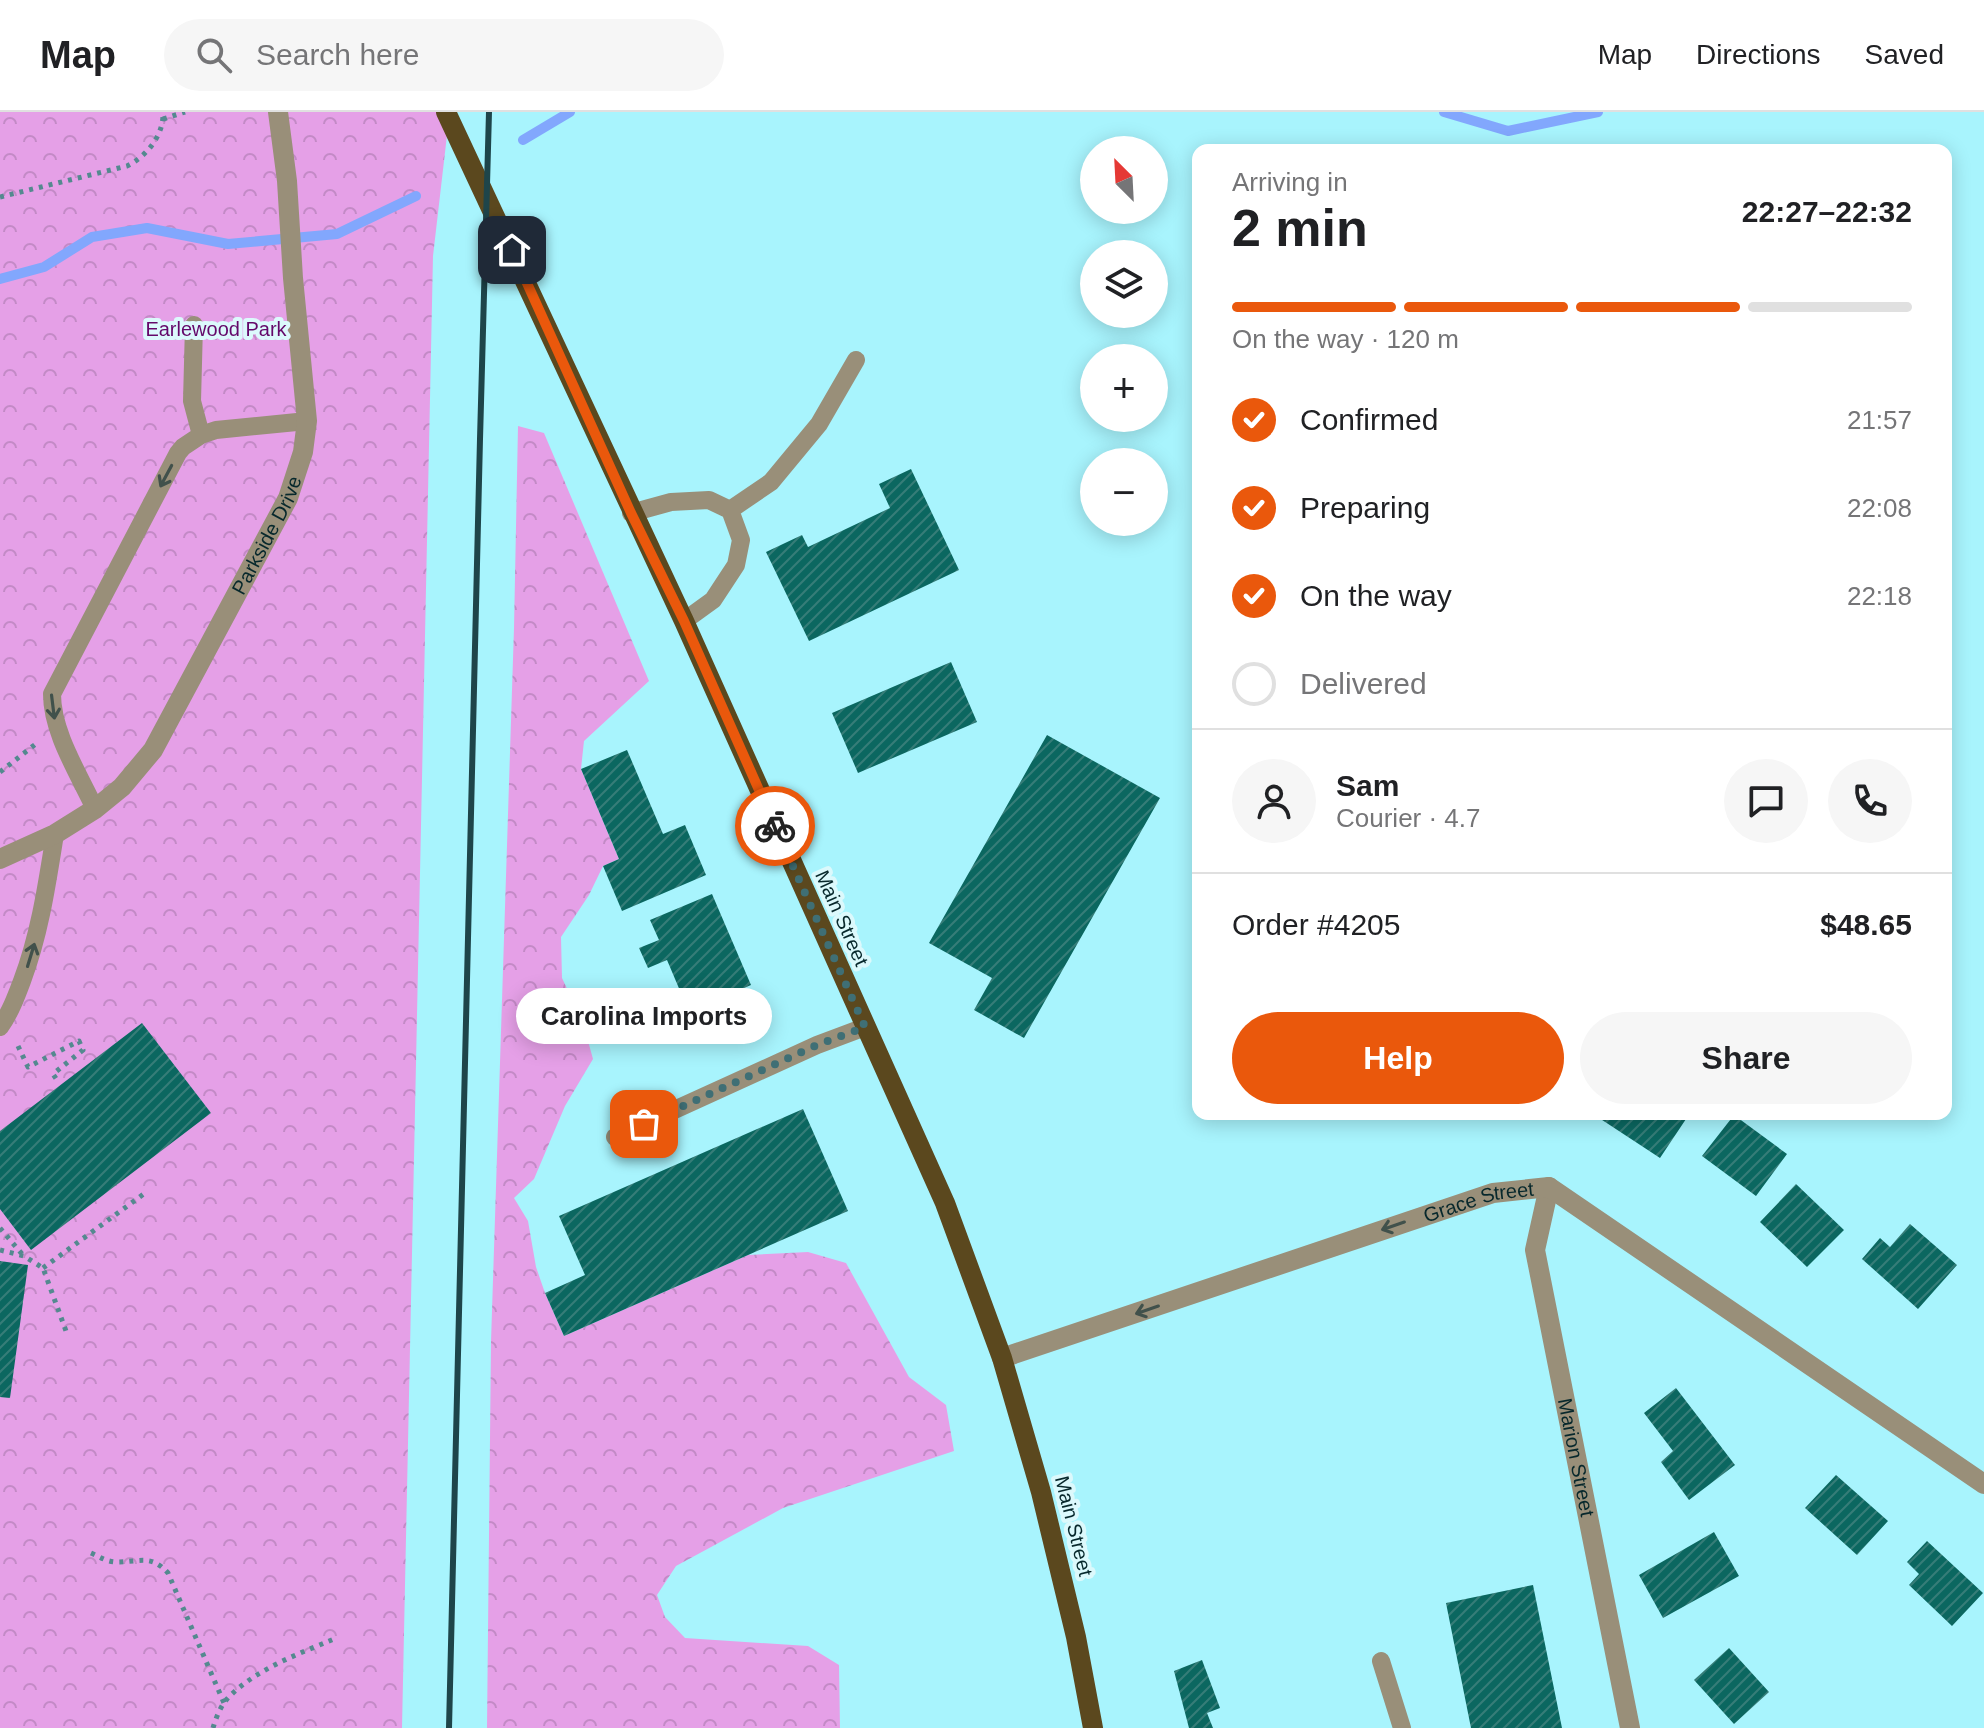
<!DOCTYPE html>
<meta charset="utf-8">
<style>
:root{--surface:#fff;--page:#f6f6f6;--text:#202124;--muted:#757577;--line:#e0e0e0;--accent:#ea580c}
body{margin:0;font-family:Arial,sans-serif;background:var(--page);color:var(--text);height:100vh;display:flex;flex-direction:column;font-size:30px;white-space:nowrap}
*{box-sizing:border-box;margin:0}
p{font-size:26px;color:var(--muted)}
.icon{flex:none;width:44px;height:44px;fill:none;stroke:currentColor;stroke-width:2;stroke-linecap:round;stroke-linejoin:round}
.map{position:relative;flex:1;overflow:hidden}
.panel{position:absolute;left:1192px;top:32px;width:760px;height:976px;display:flex;flex-direction:column;background:var(--surface);border-radius:16px;box-shadow:0 4px 20px #0003}
.panel>*{flex:none}
.needle{width:52px;rotate:336deg}
.tools{position:absolute;left:1080px;top:24px;display:grid;gap:16px}
.tools a{display:grid;place-items:center;width:88px;height:88px;border-radius:50%;background:var(--surface);box-shadow:0 4px 20px #0003;font-size:40px}
.pin{position:absolute;display:grid;place-items:center;width:68px;height:68px;color:#fff;margin:-34px;border-radius:16px;box-shadow:0 4px 12px #0006}
.courier{position:absolute;display:grid;place-items:center;width:80px;height:80px;margin:-40px;border:6px solid #ea580c;border-radius:50%;background:#fff;color:#222;box-shadow:0 2px 10px #0007}
.bubble{position:absolute;height:56px;border-radius:28px;background:var(--surface);box-shadow:0 4px 20px #0003;font-size:26px;font-weight:600;line-height:56px;text-align:center}
.overview em{font-style:normal;font-weight:600}
.overview div{display:flex;flex-direction:column-reverse}
.overview{display:flex;align-items:center;justify-content:space-between;height:136px;padding:0 40px}
h1{font-size:52px;font-weight:600;line-height:60px}
.bar{display:grid;grid-template-columns:repeat(4,1fr);gap:12px 8px;align-content:center;height:96px;padding:0 40px}
.bar i{height:10px;border-radius:6px;background:var(--line)}
.bar .selected{background:var(--accent)}
.bar p{grid-column:span 4}
.line{display:flex;align-items:center;gap:20px;padding:0 40px;border-top:2px solid var(--line)}
.line div{flex:1}
.round{display:grid;place-items:center;flex:none;width:84px;height:84px;border-radius:42px;background:var(--page)}
ol{padding:0 40px;list-style:none}
li{display:flex;align-items:center;gap:24px;height:88px}
li p{margin-inline-start:auto}
li .icon{padding:8px;border-radius:50%;background:var(--accent);color:#fff;stroke-width:4}
li:last-child{color:var(--muted)}
li i{width:44px;height:44px;border:4px solid var(--line);border-radius:50%}
.cta{display:flex;gap:16px;margin-top:auto;padding:16px 40px}
.cta a{flex:1;height:92px;border-radius:48px;background:var(--accent);color:#fff;font-size:32px;font-weight:600;line-height:92px;text-align:center}
.cta a+a{background:var(--page);color:var(--text)}
header{display:flex;align-items:center;gap:48px;box-sizing:border-box;height:112px;padding:0 40px;background:var(--surface);border-bottom:2px solid var(--line)}
header strong{font-size:38px}
nav{display:flex;gap:44px;margin-inline-start:auto;font-size:28px}
.search{width:560px;height:72px;background:var(--page);display:flex;align-items:center;gap:20px;box-sizing:border-box;padding:0 28px;border-radius:44px;color:var(--muted);font-size:30px}
.map>svg:first-child{display:block}
.forest{fill:url(#forest-crowns)}
.lines{fill:none;stroke-linecap:round;stroke-linejoin:round}
.stream{stroke:#82a7fd;stroke-width:10}
.building{fill:url(#building-hatch)}
.path{stroke:#54898f;stroke-width:5;stroke-dasharray:4 6;stroke-linecap:butt}
.lane{stroke:#998f79;stroke-width:18}
.street{stroke:#998f79;stroke-width:20}
.primary{stroke:#5b481e;stroke-width:20}
.rail{stroke:#1e454a;stroke-width:6}
.oneway{stroke:#41514b}
.done{stroke:#3f6f75;stroke-width:8;stroke-dasharray:0 14.4}
.route{stroke:#ea580c;stroke-width:10}
.labels{text-anchor:middle;dominant-baseline:central;stroke-width:8;stroke-linejoin:round;paint-order:stroke}
.park-label{font-size:20px;fill:#64086a;stroke:#dcf9fc}
.street-label{font-size:20px;fill:#07282c;stroke:#dcf9fc}
</style>
<header>
<strong>Map</strong>
<div class="search"><svg class="icon" aria-label="search" viewBox="0 0 24 24"><circle cx="10" cy="10" r="6"/><path d="M15 15l6 6"/></svg>Search here</div>
<nav><a>Map</a><a>Directions</a><a>Saved</a></nav>
</header>
<div class="map">
<svg width="1984" height="1616" viewBox="0 0 1984 1616">
<defs>
<pattern id="forest-crowns" width="20" height="18" patternUnits="userSpaceOnUse" patternTransform="scale(2)"><rect width="20" height="18" fill="#e5a0e7"/><path d="M2 6a3 3 0 1 1 6 0M12 15a3 3 0 1 1 6 0" fill="none" stroke="#c38ac6"/></pattern>
<pattern id="building-hatch" width="6" height="6" patternUnits="userSpaceOnUse" patternTransform="scale(2)"><rect width="6" height="6" fill="#0b6760"/><path d="M-1 1l2-2M0 6l6-6M5 7l2-2" fill="none" stroke="#367d78"/></pattern>
</defs>
<rect width="100%" height="100%" fill="#a8f4fd"/>
<path class="forest" d="M0 0H446L449 6 433 144 402 1616H0Z
M518 314 544 321 649 569 584 629 581 657 619 747 603 754 589 783 561 825 562 866 583 911 593 947 565 994 534 1067 514 1086 528 1109 536 1155 545 1181 564 1224 748 1143 808 1140 846 1151 909 1265 946 1293 954 1339 783 1396 676 1454 657 1483 665 1505 685 1526 808 1534 839 1553 840 1616H487L491 1230 514 516Z"/>
<g class="lines">
<path class="stream" d="M1444 0 1508 19 1598 0
M523 28 570 0
M0 167 44 155 92 125 147 116 228 132 337 122 416 84"/>
</g>
<path class="building" d="M911 357 959 458 809 529 766 440 802 423 808 435 890 396 879 372Z
M951 550 977 610 858 661 832 601Z
M1047 623 1160 686 1024 926 974 898 992 866 929 831Z
M627 638 663 722 685 713 706 763 622 799 603 754 619 747 581 657Z
M712 782 751 873 689 900 667 848 648 856 639 836 659 828 650 808Z
M142 911 211 1001 31 1138 0 1097V1019Z
M803 997 848 1099 564 1224 545 1181 585 1163 559 1104Z
M1593 1002H1685L1688 1004 1660 1046Z
M1734 1003 1787 1042 1756 1084 1702 1044Z
M1796 1072 1844 1118 1807 1155 1760 1110Z
M1910 1112 1957 1153 1918 1197 1862 1147 1880 1126 1890 1135Z
M0 1149 28 1153 10 1286 0 1285Z
M1676 1276 1735 1353 1689 1388 1661 1350 1673 1339 1644 1301Z
M1836 1363 1888 1409 1857 1443 1805 1396Z
M1714 1420 1739 1464 1663 1506 1639 1463Z
M1927 1429 1983 1481 1952 1514 1909 1473 1919 1462 1907 1450Z
M1533 1473 1562 1616H1471L1446 1491Z
M1729 1536 1769 1580 1734 1612 1694 1568Z
M1202 1548 1220 1596 1207 1601 1213 1616H1189L1174 1559Z"/>
<g class="lines">
<path class="path" d="M163 7 185 0
M0 85 127 54C147 44 164 23 163 0
M0 660 37 631
M18 934 28 955 79 929 83 938 53 962 57 968
M0 1116 22 1142
M0 1138 24 1144 43 1156 66 1219
M43 1156 145 1081
M91 1441C100 1445 107 1450 117 1450 140 1450 151 1442 168 1461L224 1591
M213 1616C216 1606 220 1595 227 1587 254 1558 298 1542 334 1527"/>
<path class="lane" d="M194 213 192 289 201 323
M631 401 671 390 709 388 730 398
M684 509 713 488 736 453 741 428 730 398 771 370 819 312 856 248
M95 697C79 662 52 621 52 582L178 341 183 335 201 323 216 318 307 309
M0 915C10 901 16 885 22 869 40 821 47 772 55 722
M615 1025 817 933 865 915
M1381 1549 1402 1616"/>
<g class="street">
<path id="s1" d="M0 747 55 722 95 697 122 675 153 638 288 386 303 340 307 309 293 166 287 69 278 0"/>
<path id="s2" d="M1549 1075 1535 1138 1630 1616"/>
<path id="s3" d="M1002 1246 1493 1081 1549 1075 1984 1372"/>
</g>
<path class="primary" d="M446 0 684 509 945 1091 1002 1246 1041 1380 1076 1525 1093 1616"/>
<path class="rail" d="M449 1616 480 327 489 0"/>
</g>
<defs><path id="oneway-shaft" d="M-6 0H5M1.5-3L5.5 0L1.5 3" fill="none" stroke-width="1.6" stroke-linecap="round" stroke-linejoin="round" transform="scale(2)"/></defs>
<g class="oneway">
<use href="#oneway-shaft" transform="translate(166 364) rotate(118)"/>
<use href="#oneway-shaft" transform="translate(53 595) rotate(83)"/>
<use href="#oneway-shaft" transform="translate(31 843) rotate(-73)"/>
<use href="#oneway-shaft" transform="translate(1393 1114) rotate(161)"/>
<use href="#oneway-shaft" transform="translate(1147 1198) rotate(161)"/>
</g>
<g class="lines">
<path class="done" d="M644 1012 817 933 865 915 775 714"/>
<path class="route" d="M512 138 631 401 684 509 775 714"/>
</g>
<g class="labels">
<g class="park-label">
<text x="216" y="217">Earlewood Park</text>
</g>
<g class="street-label">
<text stroke="none"><textPath href="#s1" startOffset="434">Parkside Drive</textPath></text>
<text transform="translate(842 806) rotate(66)">Main Street</text>
<text stroke="none"><textPath href="#s3" startOffset="502">Grace Street</textPath></text>
<text stroke="none"><textPath href="#s2" startOffset="276">Marion Street</textPath></text>
<text transform="translate(1074 1414) rotate(76)">Main Street</text>
</g>
</g>
</svg>
<div class="tools">
<a><svg class="needle" viewBox="-14 -14 28 28"><path d="M0-13l5 13h-10z" fill="#e53935"/><path d="M0 13l5-13h-10z" fill="#757577"/></svg></a>
<a><svg class="icon" aria-label="layers" viewBox="0 0 24 24"><path d="M12 4l9 5-9 5-9-5zM3 14l9 5 9-5"/></svg></a>
<a>+</a>
<a>−</a>
</div>
<div class="pin" style="left:644px;top:1012px;background:#ea580c"><svg class="icon" aria-label="bag" viewBox="0 0 24 24"><path d="M5 8h14l-1 12H6zM9 8a3 3 0 0 1 6 0"/></svg></div>
<div class="pin" style="left:512px;top:138px;background:#1f2937"><svg class="icon" aria-label="home" viewBox="0 0 24 24"><path d="M3 11l9-7 9 7M6 9v11h12V9"/></svg></div>
<div class="courier" style="left:775px;top:714px"><svg class="icon" aria-label="bike" viewBox="0 0 24 24"><circle cx="6" cy="16" r="4"/><circle cx="18" cy="16" r="4"/><path d="M6 16l4-8h5l3 8M10 8l3 8H6M13 5h3"/></svg></div>
<div class="bubble" style="left:516px;top:876px;width:256px">Carolina Imports</div>
<section class="panel">
<div class="overview"><div><h1>2 min</h1><p>Arriving in</p></div><em>22:27–22:32</em></div>
<div class="bar"><i class="selected"></i><i class="selected"></i><i class="selected"></i><i></i><p>On the way · 120 m</p></div>
<ol>
<li><svg class="icon" aria-label="check" viewBox="0 0 24 24"><path d="M5 12l5 5 9-10"/></svg>Confirmed<p>21:57</p></li>
<li><svg class="icon" aria-label="check" viewBox="0 0 24 24"><path d="M5 12l5 5 9-10"/></svg>Preparing<p>22:08</p></li>
<li><svg class="icon" aria-label="check" viewBox="0 0 24 24"><path d="M5 12l5 5 9-10"/></svg>On the way<p>22:18</p></li>
<li><i></i>Delivered</li>
</ol>
<div class="line" style="height:144px"><a class="round"><svg class="icon" aria-label="person" viewBox="0 0 24 24"><circle cx="12" cy="8" r="4"/><path d="M4 21q1-7 8-7t8 7"/></svg></a><div><b>Sam</b><p>Courier · 4.7</p></div><a class="round"><svg class="icon" aria-label="chat" viewBox="0 0 24 24"><path d="M4 5h16v11H9l-5 4z"/></svg></a><a class="round"><svg class="icon" aria-label="phone" viewBox="0 0 24 24"><path d="M5 4h4l2 5-3 2q2 4 5 5l2-3 5 2v4C11 20 4 13 5 4z"/></svg></a></div>
<div class="line" style="height:104px"><div>Order #4205</div><b>$48.65</b></div>
<div class="cta"><a>Help</a><a>Share</a></div>
</section>
</div>
